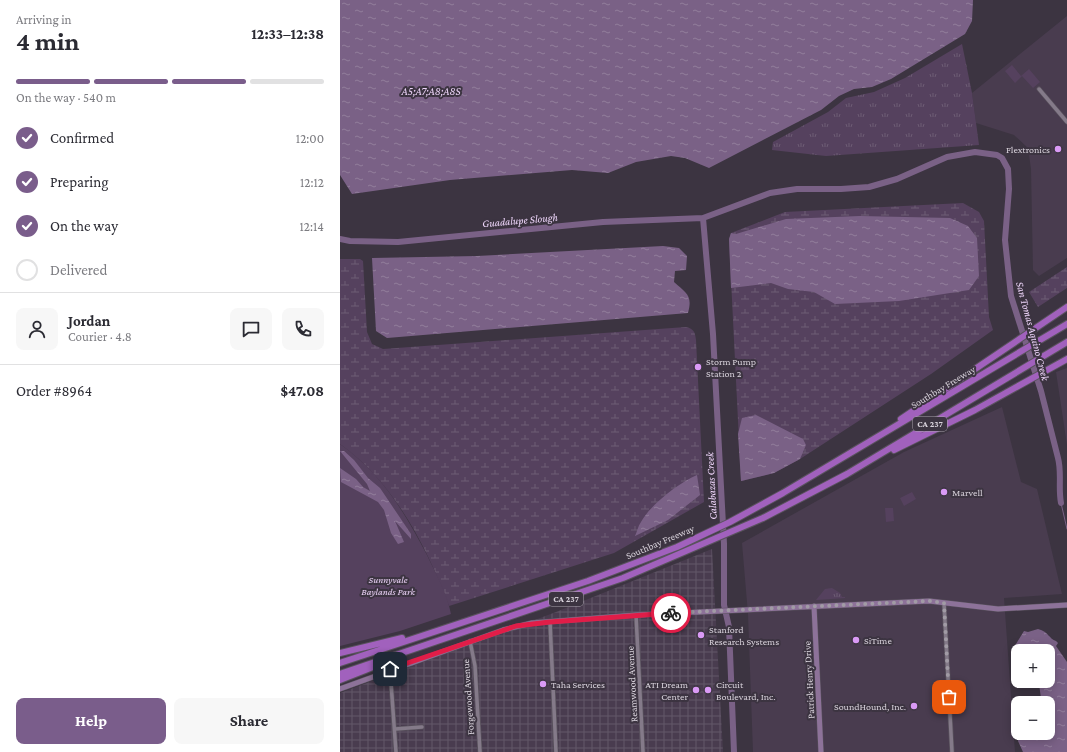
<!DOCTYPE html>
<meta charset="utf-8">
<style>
:root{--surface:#fff;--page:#f7f7f7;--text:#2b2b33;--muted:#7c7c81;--line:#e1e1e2;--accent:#7a5d8b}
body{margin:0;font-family:"Crimson Pro",serif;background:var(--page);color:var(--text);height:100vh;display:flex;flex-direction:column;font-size:15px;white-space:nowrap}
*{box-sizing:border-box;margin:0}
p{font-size:13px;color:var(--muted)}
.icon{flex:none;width:22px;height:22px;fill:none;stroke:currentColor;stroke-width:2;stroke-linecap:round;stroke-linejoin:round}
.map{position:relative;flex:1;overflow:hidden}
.drawer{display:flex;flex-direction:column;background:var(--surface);width:340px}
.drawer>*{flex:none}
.buttons{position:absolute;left:671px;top:644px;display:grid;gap:8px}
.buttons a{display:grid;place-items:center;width:44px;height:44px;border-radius:8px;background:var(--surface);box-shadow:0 2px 10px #0003;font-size:20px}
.pin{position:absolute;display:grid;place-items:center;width:34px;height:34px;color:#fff;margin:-17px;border-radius:8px;box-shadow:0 2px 6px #0006}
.courier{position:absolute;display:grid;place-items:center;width:40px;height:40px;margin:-20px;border:3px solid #e11d48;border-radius:50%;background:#fff;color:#222;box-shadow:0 1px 5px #0007}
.headline em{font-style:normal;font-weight:700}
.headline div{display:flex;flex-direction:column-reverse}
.headline{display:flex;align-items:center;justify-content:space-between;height:68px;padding:0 16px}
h1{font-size:26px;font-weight:700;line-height:30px}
.bar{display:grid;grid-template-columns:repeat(4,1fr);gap:6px 4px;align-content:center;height:48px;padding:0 16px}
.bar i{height:5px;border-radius:3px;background:var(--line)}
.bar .current{background:var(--accent)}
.bar p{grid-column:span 4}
.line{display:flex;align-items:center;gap:10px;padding:0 16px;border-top:1px solid var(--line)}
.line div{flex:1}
.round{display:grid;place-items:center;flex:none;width:42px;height:42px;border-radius:8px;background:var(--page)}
ol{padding:0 16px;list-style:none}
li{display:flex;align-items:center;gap:12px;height:44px}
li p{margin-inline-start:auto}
li .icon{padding:4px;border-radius:50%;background:var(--accent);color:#fff;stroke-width:4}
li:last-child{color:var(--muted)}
li i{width:22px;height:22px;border:2px solid var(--line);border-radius:50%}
.button{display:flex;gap:8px;margin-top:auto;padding:8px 16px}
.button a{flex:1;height:46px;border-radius:8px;background:var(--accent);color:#fff;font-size:16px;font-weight:700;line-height:46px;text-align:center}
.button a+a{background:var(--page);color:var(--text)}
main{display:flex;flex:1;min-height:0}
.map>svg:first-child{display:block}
.built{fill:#493c4f}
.industrial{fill:url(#industrial-grid)}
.grass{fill:url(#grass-tufts)}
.wetland{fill:url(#wetland-marsh)}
.park{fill:#55415e}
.water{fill:url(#water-ripples)}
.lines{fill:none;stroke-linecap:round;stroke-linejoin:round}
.stream{stroke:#7a6186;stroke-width:1}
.river{stroke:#7a6186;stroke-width:6}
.street-casing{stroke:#59525d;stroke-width:5}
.secondary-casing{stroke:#59525d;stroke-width:6}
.highway-casing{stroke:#59525d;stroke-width:8}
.street{stroke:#847a89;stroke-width:3.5}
.secondary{stroke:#8d7299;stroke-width:5}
.highway{stroke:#a161bd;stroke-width:6}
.done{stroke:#a19ba5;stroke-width:4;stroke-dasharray:0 7.2}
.route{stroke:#e11d48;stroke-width:5}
.poi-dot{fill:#da9af6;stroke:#3c3441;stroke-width:1.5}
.labels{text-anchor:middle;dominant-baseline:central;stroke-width:4;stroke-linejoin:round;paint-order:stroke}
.shield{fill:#3c3441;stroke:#a9a3ad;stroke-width:1}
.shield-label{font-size:9px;font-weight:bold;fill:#d8d2db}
.poi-label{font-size:10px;fill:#d8d2db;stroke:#3c3441;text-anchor:start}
.street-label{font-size:10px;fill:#d8d2db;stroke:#3c3441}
.park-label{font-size:10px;font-style:italic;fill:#ebd2f7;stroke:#3c3441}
.water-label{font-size:11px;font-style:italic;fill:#eed5fa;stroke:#3c3441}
</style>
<main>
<section class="drawer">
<div class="headline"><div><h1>4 min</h1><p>Arriving in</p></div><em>12:33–12:38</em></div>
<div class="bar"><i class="current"></i><i class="current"></i><i class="current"></i><i></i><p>On the way · 540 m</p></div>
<ol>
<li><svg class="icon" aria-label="check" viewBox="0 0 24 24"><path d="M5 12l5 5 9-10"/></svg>Confirmed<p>12:00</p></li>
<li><svg class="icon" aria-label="check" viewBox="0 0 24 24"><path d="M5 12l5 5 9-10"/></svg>Preparing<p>12:12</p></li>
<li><svg class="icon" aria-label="check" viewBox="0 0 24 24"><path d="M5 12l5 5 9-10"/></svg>On the way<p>12:14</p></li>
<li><i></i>Delivered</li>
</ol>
<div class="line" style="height:72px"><a class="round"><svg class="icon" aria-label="person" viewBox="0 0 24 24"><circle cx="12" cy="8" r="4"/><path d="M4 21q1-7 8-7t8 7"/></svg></a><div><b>Jordan</b><p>Courier · 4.8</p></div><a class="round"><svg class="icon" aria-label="chat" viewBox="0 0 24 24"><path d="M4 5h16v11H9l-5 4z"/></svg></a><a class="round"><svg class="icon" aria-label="phone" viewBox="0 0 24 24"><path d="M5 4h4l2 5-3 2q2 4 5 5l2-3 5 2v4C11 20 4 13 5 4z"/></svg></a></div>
<div class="line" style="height:52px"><div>Order #8964</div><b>$47.08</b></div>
<div class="button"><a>Help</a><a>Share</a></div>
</section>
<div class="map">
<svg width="727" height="752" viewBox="0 0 727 752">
<defs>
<pattern id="industrial-grid" width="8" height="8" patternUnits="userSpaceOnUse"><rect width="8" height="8" fill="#493c4f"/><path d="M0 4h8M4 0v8" fill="none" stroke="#625768"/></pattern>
<pattern id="grass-tufts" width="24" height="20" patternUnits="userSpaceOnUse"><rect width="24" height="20" fill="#55415e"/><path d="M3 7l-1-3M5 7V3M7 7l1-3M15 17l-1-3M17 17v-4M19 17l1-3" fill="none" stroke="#6d5c74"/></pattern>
<pattern id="wetland-marsh" width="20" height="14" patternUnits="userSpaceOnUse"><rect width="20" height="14" fill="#55415e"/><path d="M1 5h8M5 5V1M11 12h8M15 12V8" fill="none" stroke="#6d5c74"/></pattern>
<pattern id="water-ripples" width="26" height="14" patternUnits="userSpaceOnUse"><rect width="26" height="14" fill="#7a6186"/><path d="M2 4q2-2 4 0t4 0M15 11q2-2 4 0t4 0" fill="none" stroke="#927e9c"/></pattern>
</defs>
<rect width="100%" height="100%" fill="#3c3441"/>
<path class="built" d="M727 16V258L699 276 693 270 691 169 688 148 674 135 636 123 632 93Z
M727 368V445L716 372Z
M662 407 681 482 697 489 722 594 664 598 675 752H413L408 614 402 543 564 452Z"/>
<path class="industrial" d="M372 549 383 752H0V693L216 612Z"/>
<path class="grass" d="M622 44 632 93 639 145 486 156 432 150 433 142 488 112 506 98 534 92 565 78Z
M492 588 500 593 502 597H505V598L476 600 485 589Z"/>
<path class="wetland" d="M623 203 639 212 644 221 649 317 653 330 591 374 460 459 434 473 401 481 389 239 391 233 445 212Z
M0 259H20L23 261 27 332 32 344 43 349 346 327C354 329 355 332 356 340L364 502 274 553 109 606C86 545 54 483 0 444Z
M727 267V288L698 307 689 292Z"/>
<path class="park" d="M672 65 681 76 689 69 700 82 693 88 682 76 675 83 665 71Z
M0 444C42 474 63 510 87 555 96 574 107 593 111 614L60 631 0 646Z
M572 492 576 499 564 506 560 498Z
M545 508H553L554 521 546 522Z"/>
<path class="water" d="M0 0H633L632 21 625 34 551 79 532 87 514 89 499 96 481 110 369 168 345 158 331 156 296 162 268 173 232 170 110 180 12 194 0 175Z
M520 216 610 218 628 226 637 238 639 276 629 290 559 301 495 304 474 292 448 289 431 283 391 288 389 239 391 233 396 234 446 219Z
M323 246 339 248 347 256 346 270 335 271 334 282C346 293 353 295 348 313L47 338 36 331 32 258 137 256Z
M416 415 463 439 466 445 460 459 434 473 401 481 398 434 402 418Z
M0 451H4L14 460 28 478 40 488 71 534V539L55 521 64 542 58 544 51 533 44 510 38 502 1 482 0 468 16 479 23 487 30 491 27 484Z
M357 475 360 495 328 520 295 536C297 532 298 526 301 522 310 505 340 482 357 475Z
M698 629C709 632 709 639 716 641L718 643 716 646 727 662V752H683L678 741 679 733H708V703H699L701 698 699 684 695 681H708V651H678V667L673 661V649L684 631 688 632Z"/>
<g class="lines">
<path class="stream" d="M721 503 727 529"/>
<path class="river" d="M363 218 373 334 384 544V605L389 627 394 752
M0 239 10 241 58 242 263 222 363 218 430 193 457 189H501L529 187 557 179 607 157 635 152 657 155 662 158 668 169 669 189 665 240 671 296 701 391 718 458C722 473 718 488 721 503"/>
<g class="street-casing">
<path id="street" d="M699 89 727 122
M604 603 612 752
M296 615 303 752
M210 622 216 752
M130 641 135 666 140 752
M50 669 56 752
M55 729 82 727"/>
</g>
<g class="secondary-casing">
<path id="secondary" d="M474 606 481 752
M0 689 163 630 192 623 296 615 589 601 658 609 727 605"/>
</g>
<g class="highway-casing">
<path id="highway" d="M561 419 727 307
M554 450 635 410 727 359
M0 653 62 638
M0 663 248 581 337 547 390 522 443 493 727 324
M0 674 283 578 423 518 507 474 727 342
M0 680 33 667"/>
</g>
<use href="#street" class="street"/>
<use href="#secondary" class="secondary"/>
<use href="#highway" class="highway"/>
</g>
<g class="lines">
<path class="done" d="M331 613 589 601 604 603 609 697"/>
<path class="route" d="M50 669 176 626 210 622 331 613"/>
</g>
<g class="poi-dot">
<circle cx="718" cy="149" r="4"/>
<circle cx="358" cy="367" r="4"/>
<circle cx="604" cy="492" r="4"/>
<circle cx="361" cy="635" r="4"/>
<circle cx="516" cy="640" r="4"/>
<circle cx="203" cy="684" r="4"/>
<circle cx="356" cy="690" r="4"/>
<circle cx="368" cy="690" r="4"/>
<circle cx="574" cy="706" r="4"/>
</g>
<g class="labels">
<g class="shield">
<rect x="573" y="417" width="34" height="14" rx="3"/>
<rect x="209" y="592" width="34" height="14" rx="3"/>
</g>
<g class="shield-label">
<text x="590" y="424">CA 237</text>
<text x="226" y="599">CA 237</text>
</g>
<g class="poi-label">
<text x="710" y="149" text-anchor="end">Flextronics</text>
<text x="366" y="361">Storm Pump<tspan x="366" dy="12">Station 2</tspan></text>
<text x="612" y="492">Marvell</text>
<text x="369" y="629">Stanford<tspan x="369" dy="12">Research Systems</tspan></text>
<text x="524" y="640">SiTime</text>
<text x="211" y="684">Taha Services</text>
<text x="348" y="684" text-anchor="end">ATI Dream<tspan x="348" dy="12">Center</tspan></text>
<text x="376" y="684">Circuit<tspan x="376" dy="12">Boulevard, Inc.</tspan></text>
<text x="566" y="706" text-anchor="end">SoundHound, Inc.</text>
</g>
<g class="street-label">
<text transform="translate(603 387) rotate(-31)">Southbay Freeway</text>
<text transform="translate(320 542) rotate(-23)">Southbay Freeway</text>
<text transform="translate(469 680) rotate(-93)">Patrick Henry Drive</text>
<text transform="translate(292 684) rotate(-93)">Reamwood Avenue</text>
<text transform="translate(128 697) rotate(-94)">Forgewood Avenue</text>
</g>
<g class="park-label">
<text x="48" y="579">Sunnyvale<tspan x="48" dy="12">Baylands Park</tspan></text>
</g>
<g class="water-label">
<text x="91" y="91">A5;A7;A8;A8S</text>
<text transform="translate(180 220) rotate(-5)">Guadalupe Slough</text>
<text transform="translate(693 331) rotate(75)">San Tomas Aquino Creek</text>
<text transform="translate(371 486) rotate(-93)">Calabazas Creek</text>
</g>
</g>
</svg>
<div class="buttons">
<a>+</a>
<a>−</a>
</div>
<div class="pin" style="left:609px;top:697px;background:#ea580c"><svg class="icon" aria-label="bag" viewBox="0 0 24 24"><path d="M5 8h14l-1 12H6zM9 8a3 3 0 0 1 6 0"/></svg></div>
<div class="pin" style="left:50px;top:669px;background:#1f2937"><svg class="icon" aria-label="home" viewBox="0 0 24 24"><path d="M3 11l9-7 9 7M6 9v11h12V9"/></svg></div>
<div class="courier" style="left:331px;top:613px"><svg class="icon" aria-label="bike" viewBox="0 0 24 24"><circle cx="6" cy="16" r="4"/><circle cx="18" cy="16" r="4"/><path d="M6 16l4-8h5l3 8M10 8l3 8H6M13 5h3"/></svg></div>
</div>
</main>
